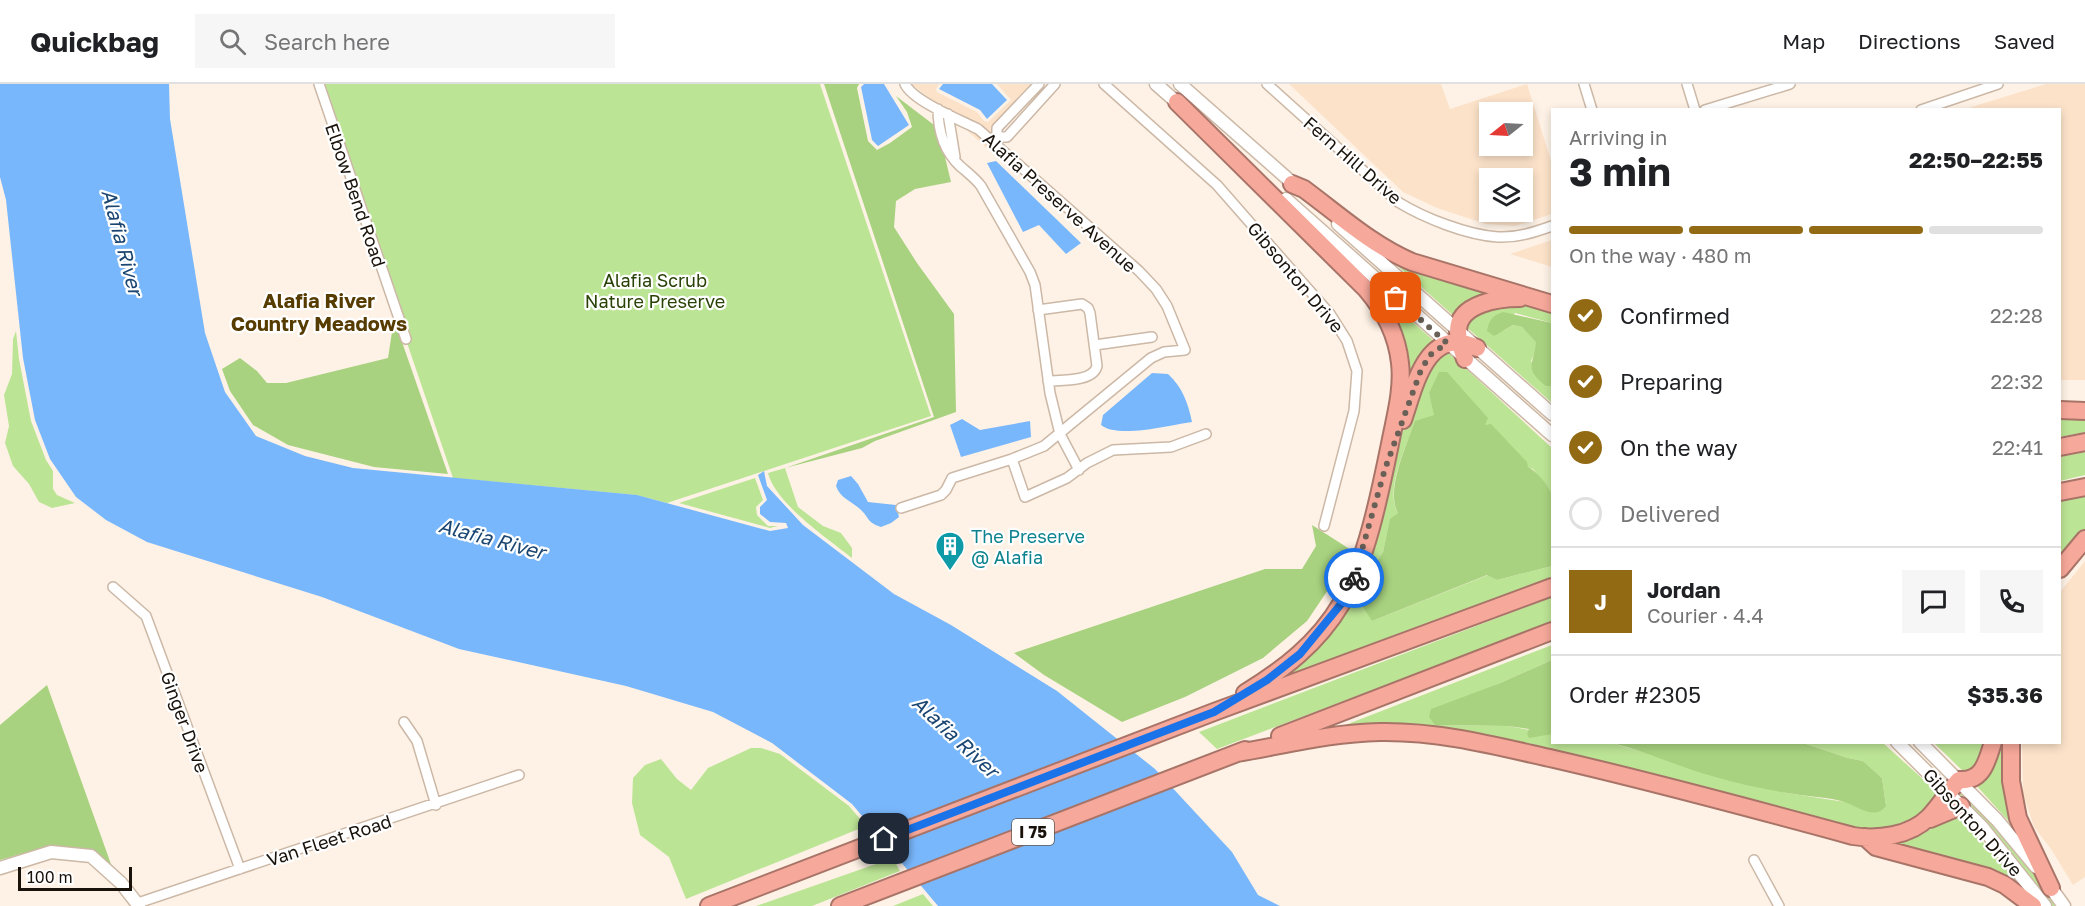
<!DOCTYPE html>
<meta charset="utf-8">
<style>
:root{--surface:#fff;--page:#f6f6f6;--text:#202124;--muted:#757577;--line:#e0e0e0;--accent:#936a14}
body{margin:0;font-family:"Golos Text",sans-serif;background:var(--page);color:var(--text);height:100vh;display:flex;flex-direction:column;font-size:22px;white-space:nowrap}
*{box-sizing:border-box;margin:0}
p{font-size:20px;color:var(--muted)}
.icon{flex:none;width:33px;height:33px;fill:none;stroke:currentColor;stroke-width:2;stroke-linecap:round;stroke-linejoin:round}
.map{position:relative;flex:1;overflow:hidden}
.side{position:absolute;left:1551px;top:24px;width:510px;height:636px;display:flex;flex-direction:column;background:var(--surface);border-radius:0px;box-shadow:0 3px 9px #0003}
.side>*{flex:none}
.needle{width:39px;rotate:252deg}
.fabs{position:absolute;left:1479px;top:18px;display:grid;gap:12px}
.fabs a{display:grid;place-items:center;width:54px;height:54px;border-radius:0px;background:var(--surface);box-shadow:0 3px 9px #0003;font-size:30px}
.scale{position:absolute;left:18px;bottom:15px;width:114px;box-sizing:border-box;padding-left:6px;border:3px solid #19120b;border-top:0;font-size:16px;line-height:21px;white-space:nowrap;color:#19120b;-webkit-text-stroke:4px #fff;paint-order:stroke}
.pin{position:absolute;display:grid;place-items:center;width:51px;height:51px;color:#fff;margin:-26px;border-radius:12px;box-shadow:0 3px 9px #0006}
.courier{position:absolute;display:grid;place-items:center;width:60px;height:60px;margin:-30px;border:4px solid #1a73e8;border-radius:50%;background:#fff;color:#222;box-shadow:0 2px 8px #0007}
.headline em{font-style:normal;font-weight:700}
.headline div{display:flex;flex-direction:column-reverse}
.headline{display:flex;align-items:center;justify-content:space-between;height:102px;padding:0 18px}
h1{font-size:39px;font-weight:700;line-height:45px}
.bar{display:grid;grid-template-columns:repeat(4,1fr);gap:9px 6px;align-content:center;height:72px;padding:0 18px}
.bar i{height:8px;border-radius:4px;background:var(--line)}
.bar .selected{background:var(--accent)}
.bar p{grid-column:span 4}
.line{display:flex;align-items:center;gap:15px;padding:0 18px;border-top:2px solid var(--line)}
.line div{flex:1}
.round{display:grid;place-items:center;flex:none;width:63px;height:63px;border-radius:0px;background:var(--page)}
ol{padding:0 18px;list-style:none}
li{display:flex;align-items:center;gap:18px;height:66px}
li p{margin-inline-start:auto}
li .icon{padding:6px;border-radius:50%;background:var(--accent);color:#fff;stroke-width:4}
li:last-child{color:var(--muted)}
li i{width:33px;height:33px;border:3px solid var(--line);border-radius:50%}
header{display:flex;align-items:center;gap:36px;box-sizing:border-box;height:84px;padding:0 30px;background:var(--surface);border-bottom:2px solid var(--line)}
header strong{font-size:28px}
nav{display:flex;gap:33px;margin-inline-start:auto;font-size:21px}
.search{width:420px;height:54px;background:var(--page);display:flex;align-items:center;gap:15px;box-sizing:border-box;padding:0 21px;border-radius:0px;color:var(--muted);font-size:22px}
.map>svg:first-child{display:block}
.built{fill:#fce2c9;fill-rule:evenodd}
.green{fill:#bce495}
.forest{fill:#a8d27f}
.water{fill:#79b7fc}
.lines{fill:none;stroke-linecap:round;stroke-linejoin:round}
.street-casing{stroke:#ccb8a6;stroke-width:12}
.secondary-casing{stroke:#ccb8a6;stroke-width:15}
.highway-casing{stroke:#a97468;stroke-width:20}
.street{stroke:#fff;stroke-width:9}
.secondary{stroke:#fff;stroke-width:12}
.highway{stroke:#f6a89a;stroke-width:16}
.done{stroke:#696058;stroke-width:6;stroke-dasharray:0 10.8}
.route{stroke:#1a73e8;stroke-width:8}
.labels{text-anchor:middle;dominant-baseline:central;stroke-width:4.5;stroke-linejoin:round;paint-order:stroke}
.shield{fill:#fff;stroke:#5e5954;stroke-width:1.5}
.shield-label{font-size:16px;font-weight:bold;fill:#19120b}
.street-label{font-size:18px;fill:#19120b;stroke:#fff}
.park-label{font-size:18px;fill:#294206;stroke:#fff}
.culture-label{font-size:18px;fill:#0d838f;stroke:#fff;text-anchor:start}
.water-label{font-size:20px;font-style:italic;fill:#1b4672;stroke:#fff}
.neighbourhood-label{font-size:20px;font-weight:bold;fill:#573c00;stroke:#fff}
</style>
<header>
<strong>Quickbag</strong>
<div class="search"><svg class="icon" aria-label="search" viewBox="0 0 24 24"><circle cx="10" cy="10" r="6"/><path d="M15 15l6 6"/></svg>Search here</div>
<nav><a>Map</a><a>Directions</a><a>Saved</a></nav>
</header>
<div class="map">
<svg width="2085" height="822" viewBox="0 0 2085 822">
<rect width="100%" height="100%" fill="#fef2e6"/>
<path class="built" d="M911 0H939L936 5 937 8 977 28 984 37 988 38 1011 16 997 0H1034L994 42 999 57H1003L992 69 939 21Z
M1289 0H1441L1450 25 1527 0 1552 80V130L1515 142 1486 140 1437 124 1403 108ZM1522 28V62H1490V28ZM1522 94V128H1490V94Z
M2046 0H2085V296H2060V26L1965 25Z
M1552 156V183L1510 170Z
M2085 477V793L2073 801 2051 765 2034 743 2023 709 2022 659 2060 658V508Z"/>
<path class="green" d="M319 0H820L931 332 667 419 636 411 453 394Z
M1391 176 1504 207 1455 233Z
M1376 205 1435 258 1409 303Z
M1508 218 1552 224V239L1515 229 1503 247 1513 241 1522 243 1537 258 1536 266 1531 277 1546 302H1552V319L1463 240 1469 233Z
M16 247 19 275 31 337 46 376 53 387V405L57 411 75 419 52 424 39 418 29 400 13 382 5 359 9 342 4 311 12 290 13 255Z
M1447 267 1552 364V412L1539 392 1533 385 1527 383 1485 341 1429 309 1435 331 1415 338C1407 360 1384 407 1398 429L1390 436 1383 468 1373 483 1372 537 1488 491 1497 496 1552 482V493L1397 550 1281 596 1326 545 1390 385 1421 295 1427 282Z
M2060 330H2085V348L2060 353Z
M2085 368V391L2060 397V373Z
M785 384 798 423 823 442 841 449 852 464V474C828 455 775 419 768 389Z
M755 394 763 416 756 423 757 431 768 442H778L770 444 679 419Z
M2085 412V451L2060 480V417Z
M1552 513V538L1217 665 1199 648Z
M1552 561V576L1498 600 1435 641 1508 642 1552 650V658L1611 659 1787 709 1845 718 1886 722 1882 694 1863 677 1848 674 1803 659H1883L1936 707C1936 713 1934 714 1930 719 1913 740 1885 745 1860 745L1571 670 1335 645Z
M1934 659H1988L1983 678 1967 691Z
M1997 659H2007L2021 751 1975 700Z
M751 664H761L780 670 849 722 866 742 686 815 669 773 640 751 632 719 633 694 645 681 661 675 677 695 691 706 708 684Z
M1959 704 2000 746 2058 822H2050L1994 750 1958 710Z
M1958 729 2021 803 1891 761C1906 758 1920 753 1932 744 1941 738 1947 732 1958 729Z
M893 774 900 787 812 822H756Z
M923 810 933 822H893Z"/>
<path class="forest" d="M824 0H859L857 4 868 57 877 66 890 59 912 43 907 28 896 12 938 44 951 98 915 105 896 117 894 143 917 179 954 230 956 328 875 357 862 364 785 384 934 333Z
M1503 228 1552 239V302H1546C1523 284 1534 281 1536 258L1522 243 1513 241 1494 252 1487 247C1489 236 1492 232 1503 228Z
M394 235 448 390 374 383 288 361 253 341 230 307 222 285 240 274 257 287 267 299H286L388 274Z
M1439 288H1447L1488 334 1485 341 1491 340 1527 378 1528 383C1537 387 1548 401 1552 411 1555 419 1553 469 1552 482L1497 496 1487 491 1372 537 1361 520 1373 483 1383 468 1390 435 1398 429C1385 407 1407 360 1415 337L1434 331 1429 309Z
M1312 441 1348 464 1332 500 1307 537 1263 574 1185 613 1122 638 1044 591 1014 569 1265 485H1302L1316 462Z
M1552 576V650L1529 654 1527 650 1529 645 1508 642 1435 641 1429 633 1431 625 1498 600Z
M47 601 112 783 35 766 0 776V641Z
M1611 659H1803L1848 674 1863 677 1882 694 1886 722C1874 737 1858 722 1844 718 1829 713 1810 713 1794 710 1767 706 1739 700 1712 692 1678 683 1646 667 1611 659Z"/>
<path class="water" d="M0 0H169L170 35 205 249 225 308 256 352 305 372 353 384 637 411 770 447 788 444 786 439 770 438 760 430V423L767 416 758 391 764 387 767 402 803 441 894 510 951 541 1057 607 1155 685 1232 768 1258 811 1280 822H938L852 720 772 659 713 628 626 602 459 565 322 513 147 458 106 436 76 413 50 375 35 336 23 274 6 116 0 93Z
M864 0H884L909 41 878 62 872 56 861 3Z
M943 0H992L1007 16 987 35 980 26 939 5Z
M996 77 1081 159 1066 170 1039 141 1023 148 987 79Z
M1152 289 1168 290C1183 304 1188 319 1192 338 1170 341 1118 355 1101 341L1103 331Z
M962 335 980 346 1030 337 1031 353 961 373 950 341Z
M851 392 858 400 868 418 896 421 899 433 891 439 881 443C866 438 870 434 860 425 851 417 840 414 836 402L838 396Z"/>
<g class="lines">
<g class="street-casing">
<path id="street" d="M319 0 406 255
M1104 0 1217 101 1330 230 1347 257 1357 287 1354 327 1324 442
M1267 0 1398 118C1424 134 1467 151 1498 153 1517 154 1535 148 1552 142
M1584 0 1592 26
M1687 0 1695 26
M938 25C938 46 944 67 960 82 968 89 975 94 981 102L1030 188 1035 201 1050 309 1060 350 1079 386
M1705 26 1790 0
M1921 26 1998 0
M948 30 955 73
M997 53H1007L1055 0
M994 57 997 53V44L1039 0
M1038 226 1082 220 1088 224 1090 229 1097 282C1093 298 1062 296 1048 297
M1095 261 1152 253
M1012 375 1025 413 1067 394 1087 379 1113 366 1171 363 1206 350
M901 424 941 411 946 406 952 394 1012 375 1044 362 1151 274 1164 268 1185 266 1167 222 1156 205 1139 187 978 45C960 36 913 17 905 0
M113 503 146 532 240 785
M404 638 417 657 436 721
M1754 776 1779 822
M138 819 519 691"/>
</g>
<g class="secondary-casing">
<path id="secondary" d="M1156 0 1181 22
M1180 0 1298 104
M1286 115 1552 351
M1338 140 1552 330
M1897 658 1982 743 2045 822
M1920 658 1997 736 2036 783
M0 784 51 768 91 772 121 799 139 822
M2046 797 2064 822"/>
</g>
<g class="highway-casing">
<path id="highway" d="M1177 18 1366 205C1384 226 1397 251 1400 279 1403 304 1396 330 1391 355 1381 404 1367 477 1341 520 1318 559 1283 586 1245 609
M1292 100 1304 105C1339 131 1372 161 1412 178L1552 220
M1465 275C1462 266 1458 257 1458 247 1458 219 1500 214 1520 214
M2060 326 2085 327
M1403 336C1415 301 1427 240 1477 264
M2060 363 2085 358
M2060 408 2085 403
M2060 485 2085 455
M1280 652 1552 547
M2011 658V697L2018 734 2051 804
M1237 669C1285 661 1330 649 1380 648 1440 647 1496 662 1554 675 1654 698 1754 725 1853 752 1878 756 1910 752 1929 733 1940 721 1948 708 1959 696 1983 698 1987 677 1993 658
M1930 735 1961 722
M1865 753 1876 763 1988 793 2005 801 2033 822
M709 822 1214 628 1552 503
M840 822 1245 666"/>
</g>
<use href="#street" class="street"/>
<use href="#secondary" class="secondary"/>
<use href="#highway" class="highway"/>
</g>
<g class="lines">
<path class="done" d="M1354 494 1385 385 1421 286 1430 271 1447 259 1396 214"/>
<path class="route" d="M884 755 1214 628 1267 596 1300 570 1341 520 1354 494"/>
</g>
<defs>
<g id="building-pin" transform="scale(1.5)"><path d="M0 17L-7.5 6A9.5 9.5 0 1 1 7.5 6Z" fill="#0f9aa8" stroke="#fff"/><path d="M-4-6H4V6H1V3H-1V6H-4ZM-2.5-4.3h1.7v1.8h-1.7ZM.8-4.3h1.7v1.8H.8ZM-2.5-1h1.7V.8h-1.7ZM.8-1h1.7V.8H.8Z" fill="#fff"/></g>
</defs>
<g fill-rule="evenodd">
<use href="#building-pin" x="950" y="462"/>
</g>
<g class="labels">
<rect class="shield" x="1012" y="735" width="42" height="26" rx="4.5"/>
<g class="shield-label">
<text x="1033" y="748">I 75</text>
</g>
<g class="street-label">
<text transform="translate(1353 76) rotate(41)">Fern Hill Drive</text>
<text transform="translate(356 111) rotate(71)">Elbow Bend Road</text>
<text transform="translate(1060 118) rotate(42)">Alafia Preserve Avenue</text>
<text transform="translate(1296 193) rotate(50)">Gibsonton Drive</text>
<text transform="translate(185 638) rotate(70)">Ginger Drive</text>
<text transform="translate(1973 738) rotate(48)">Gibsonton Drive</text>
<text transform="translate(329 756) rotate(-18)">Van Fleet Road</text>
</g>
<g class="park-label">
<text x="655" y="196">Alafia Scrub<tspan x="655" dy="21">Nature Preserve</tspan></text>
</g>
<g class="culture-label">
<text x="971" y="452">The Preserve<tspan x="971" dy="21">@ Alafia</tspan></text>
</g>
<g class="water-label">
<text transform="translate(123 158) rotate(75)">Alafia River</text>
<text transform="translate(492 454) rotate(15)">Alafia River</text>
<text transform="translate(956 652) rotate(43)">Alafia River</text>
</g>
<g class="neighbourhood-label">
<text x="319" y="216">Alafia River<tspan x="319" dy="23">Country Meadows</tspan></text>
</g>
</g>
</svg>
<div class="fabs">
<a><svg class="needle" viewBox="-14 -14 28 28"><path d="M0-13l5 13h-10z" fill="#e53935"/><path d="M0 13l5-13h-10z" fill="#757577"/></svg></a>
<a><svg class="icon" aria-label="layers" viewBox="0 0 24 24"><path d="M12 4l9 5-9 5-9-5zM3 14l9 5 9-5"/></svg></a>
</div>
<div class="scale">100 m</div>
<div class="pin" style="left:1396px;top:214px;background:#ea580c"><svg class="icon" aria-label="bag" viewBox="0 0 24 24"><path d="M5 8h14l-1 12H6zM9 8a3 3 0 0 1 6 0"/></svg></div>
<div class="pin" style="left:884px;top:755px;background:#1f2937"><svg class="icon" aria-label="home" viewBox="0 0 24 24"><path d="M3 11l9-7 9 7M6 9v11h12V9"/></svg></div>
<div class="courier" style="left:1354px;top:494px"><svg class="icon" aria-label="bike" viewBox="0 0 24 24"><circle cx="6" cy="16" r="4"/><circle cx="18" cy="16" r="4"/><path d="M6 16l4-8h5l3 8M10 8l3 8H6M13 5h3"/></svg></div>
<section class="side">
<div class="headline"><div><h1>3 min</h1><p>Arriving in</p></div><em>22:50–22:55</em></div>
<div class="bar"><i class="selected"></i><i class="selected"></i><i class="selected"></i><i></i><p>On the way · 480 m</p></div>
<ol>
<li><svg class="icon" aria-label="check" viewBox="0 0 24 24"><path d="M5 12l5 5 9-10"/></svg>Confirmed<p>22:28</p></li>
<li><svg class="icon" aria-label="check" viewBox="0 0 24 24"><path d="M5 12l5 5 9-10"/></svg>Preparing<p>22:32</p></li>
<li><svg class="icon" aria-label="check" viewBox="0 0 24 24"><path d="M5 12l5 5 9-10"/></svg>On the way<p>22:41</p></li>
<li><i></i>Delivered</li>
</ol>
<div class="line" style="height:108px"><b class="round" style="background:var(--accent);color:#fff">J</b><div><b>Jordan</b><p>Courier · 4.4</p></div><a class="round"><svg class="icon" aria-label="chat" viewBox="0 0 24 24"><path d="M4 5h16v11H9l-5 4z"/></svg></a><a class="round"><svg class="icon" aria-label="phone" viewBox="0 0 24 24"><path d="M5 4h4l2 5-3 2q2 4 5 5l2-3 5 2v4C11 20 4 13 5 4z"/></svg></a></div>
<div class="line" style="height:78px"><div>Order #2305</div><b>$35.36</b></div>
</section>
</div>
